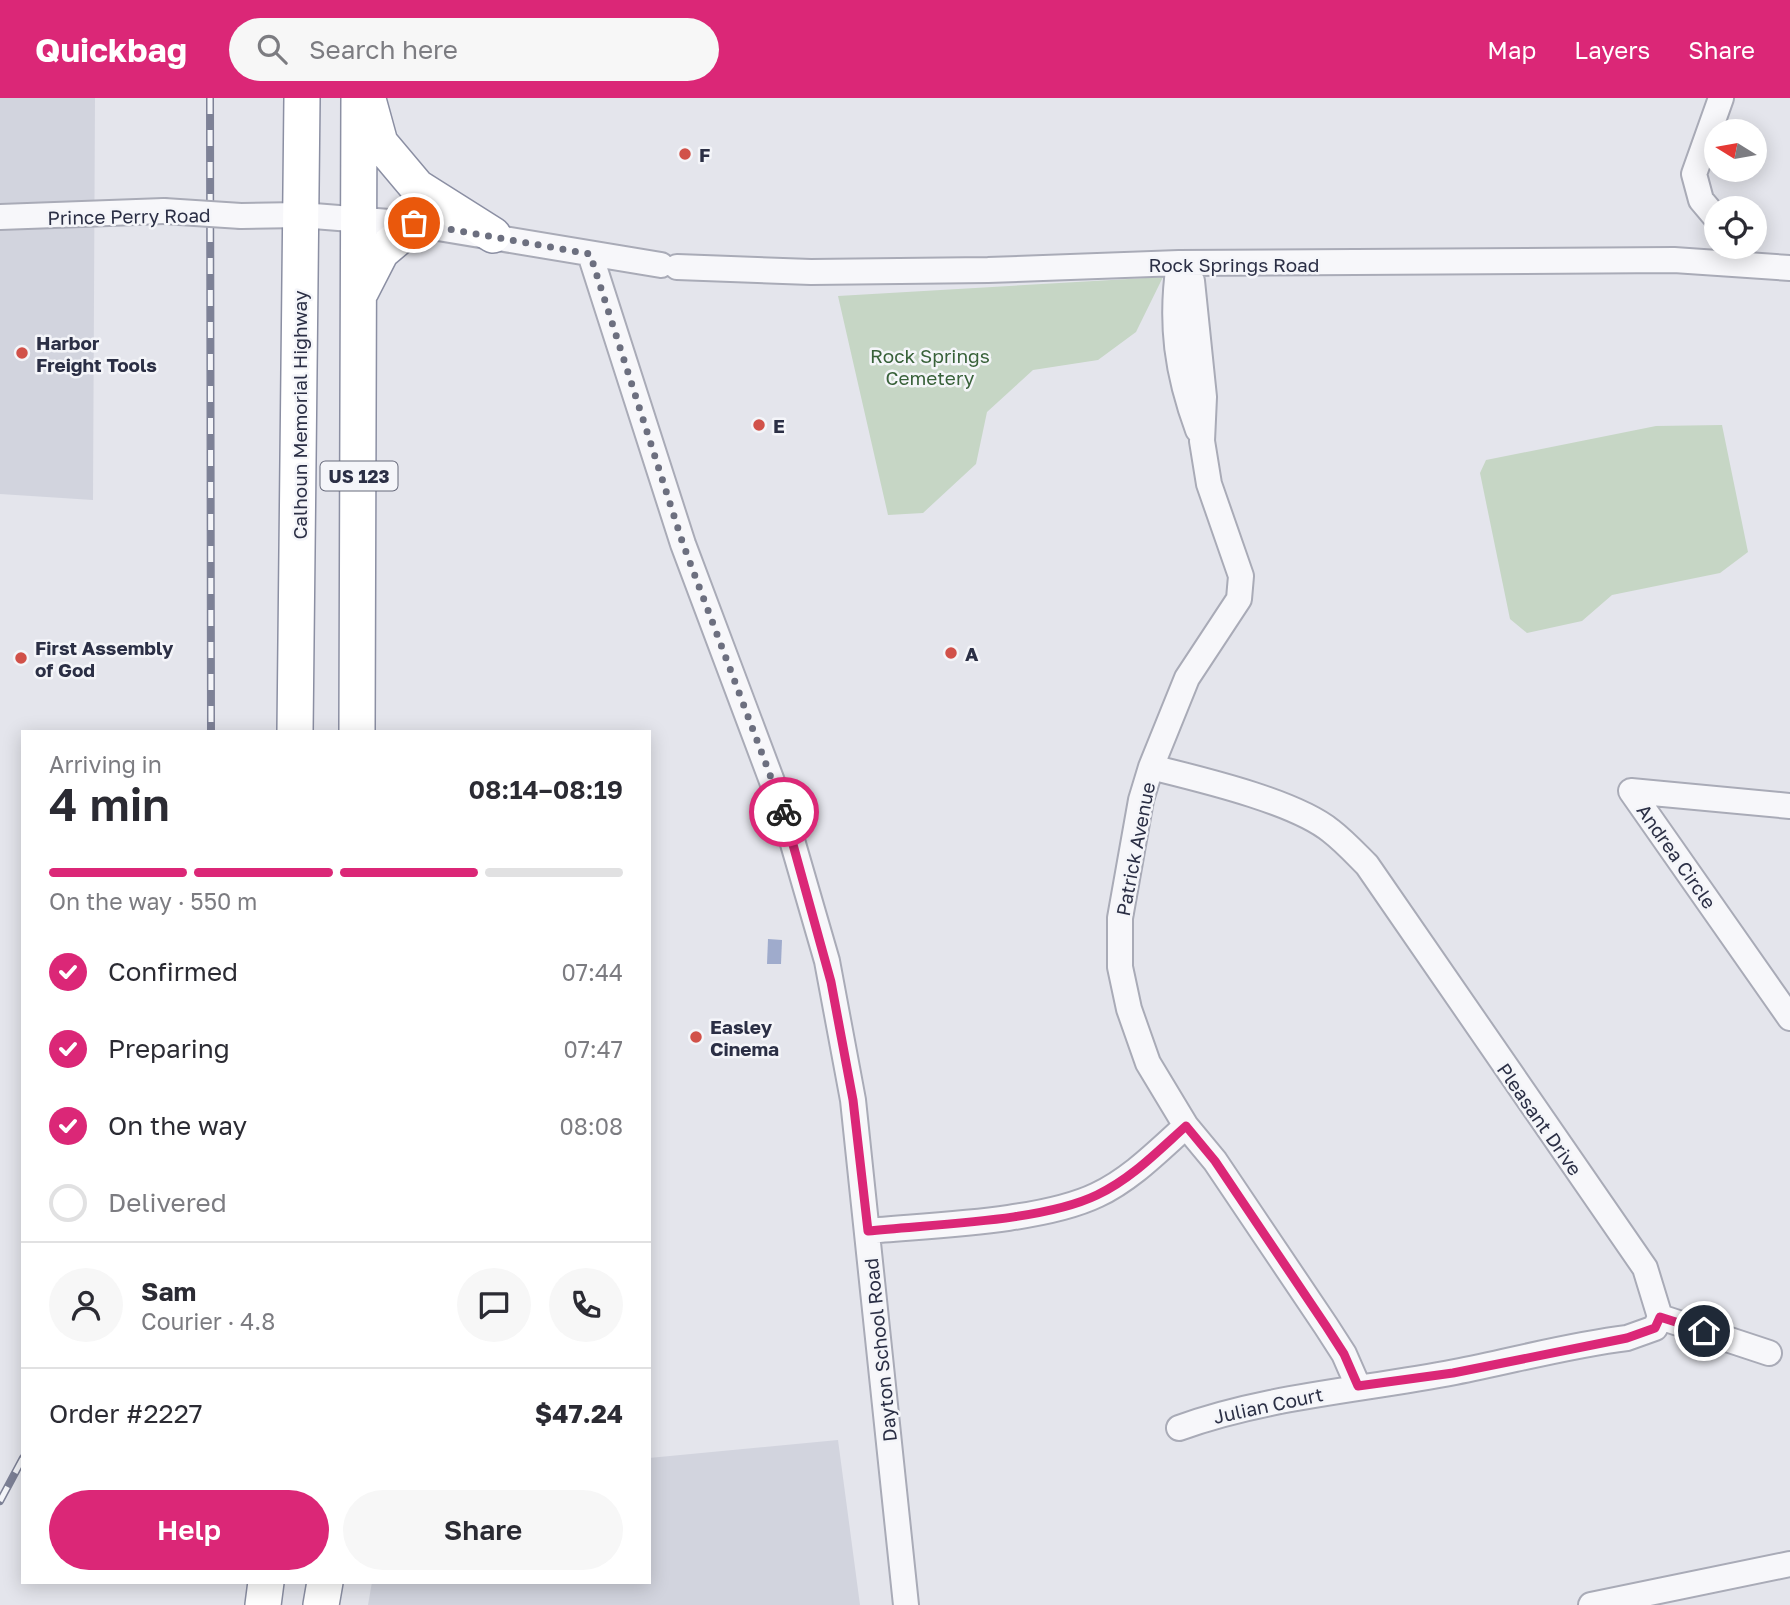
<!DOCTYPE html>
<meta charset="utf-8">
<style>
:root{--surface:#fff;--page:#f7f7f7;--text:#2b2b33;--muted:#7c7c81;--line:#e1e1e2;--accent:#db2777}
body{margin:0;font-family:"Golos Text",sans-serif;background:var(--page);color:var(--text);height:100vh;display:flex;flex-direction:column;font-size:26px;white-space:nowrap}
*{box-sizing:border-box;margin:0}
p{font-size:23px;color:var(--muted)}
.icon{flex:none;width:38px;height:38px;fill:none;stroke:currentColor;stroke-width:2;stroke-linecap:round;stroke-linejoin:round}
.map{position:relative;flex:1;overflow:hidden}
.details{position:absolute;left:21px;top:632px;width:630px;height:854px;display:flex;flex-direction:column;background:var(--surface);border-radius:0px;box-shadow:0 4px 18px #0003}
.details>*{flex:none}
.needle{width:46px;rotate:281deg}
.tools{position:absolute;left:1704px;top:21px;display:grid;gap:14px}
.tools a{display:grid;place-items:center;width:63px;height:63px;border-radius:50%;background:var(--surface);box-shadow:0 4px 18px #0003;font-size:35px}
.pin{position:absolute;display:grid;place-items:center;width:60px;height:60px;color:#fff;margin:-30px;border:4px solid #fff;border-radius:50%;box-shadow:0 2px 7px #0007}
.courier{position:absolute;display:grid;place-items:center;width:70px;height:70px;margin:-35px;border:5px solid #db2777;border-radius:50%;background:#fff;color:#222;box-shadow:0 2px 9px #0007}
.summary em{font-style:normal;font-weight:600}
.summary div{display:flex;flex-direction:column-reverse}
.summary{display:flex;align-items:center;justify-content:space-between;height:119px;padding:0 28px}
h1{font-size:46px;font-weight:600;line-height:52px}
.bar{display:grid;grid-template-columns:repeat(4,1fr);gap:10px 7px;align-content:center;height:84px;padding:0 28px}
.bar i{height:9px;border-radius:5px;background:var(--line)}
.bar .selected{background:var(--accent)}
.bar p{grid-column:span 4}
.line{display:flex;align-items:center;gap:18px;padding:0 28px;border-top:2px solid var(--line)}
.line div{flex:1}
.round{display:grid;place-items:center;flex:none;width:74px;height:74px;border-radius:37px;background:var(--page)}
ol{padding:0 28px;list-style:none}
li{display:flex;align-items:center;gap:21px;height:77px}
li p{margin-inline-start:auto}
li .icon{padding:7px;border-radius:50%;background:var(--accent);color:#fff;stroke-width:4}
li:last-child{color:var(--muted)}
li i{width:38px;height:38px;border:4px solid var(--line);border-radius:50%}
.action{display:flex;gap:14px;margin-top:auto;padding:14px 28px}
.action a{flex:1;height:80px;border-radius:42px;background:var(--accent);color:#fff;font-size:28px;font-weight:600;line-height:80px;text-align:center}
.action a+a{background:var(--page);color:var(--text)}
header{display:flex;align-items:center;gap:42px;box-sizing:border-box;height:98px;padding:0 35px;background:var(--accent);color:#fff}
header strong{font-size:33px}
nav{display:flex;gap:38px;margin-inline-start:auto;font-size:24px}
.search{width:490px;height:63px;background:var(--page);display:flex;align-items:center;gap:18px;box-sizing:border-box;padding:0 24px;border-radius:38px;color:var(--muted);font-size:26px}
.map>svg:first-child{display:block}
.built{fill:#d2d4de}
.green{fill:#c6d6c5}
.water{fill:#9fabcc}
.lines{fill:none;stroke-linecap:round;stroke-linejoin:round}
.minor-casing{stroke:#a9abb7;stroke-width:28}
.highway-casing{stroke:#8b8fa3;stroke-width:38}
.minor{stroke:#f7f7fa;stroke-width:24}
.highway{stroke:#fff;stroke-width:35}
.rail-casing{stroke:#7d8196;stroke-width:8}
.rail{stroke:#f4f5f9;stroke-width:5;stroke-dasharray:16;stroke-linecap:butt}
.minor-bridge-casing{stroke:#a9abb7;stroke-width:28;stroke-linecap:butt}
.minor-bridge{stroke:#f7f7fa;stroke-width:24}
.done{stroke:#6c6f7f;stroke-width:7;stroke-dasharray:0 12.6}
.route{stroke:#db2777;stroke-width:9}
.poi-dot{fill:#d15149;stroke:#f4f5f9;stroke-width:2.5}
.labels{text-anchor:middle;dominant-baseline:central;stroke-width:5;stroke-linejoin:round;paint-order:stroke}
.shield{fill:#f4f5f9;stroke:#676a7b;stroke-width:2}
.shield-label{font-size:18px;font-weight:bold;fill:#2b2f45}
.poi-label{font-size:19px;font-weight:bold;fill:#2b2f45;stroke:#f4f5f9;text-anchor:start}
.street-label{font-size:19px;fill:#2b2f45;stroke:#f4f5f9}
.park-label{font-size:19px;fill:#386139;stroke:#f4f5f9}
</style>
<header>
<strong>Quickbag</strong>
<div class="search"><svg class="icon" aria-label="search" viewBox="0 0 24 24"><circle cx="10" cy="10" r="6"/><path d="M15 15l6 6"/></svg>Search here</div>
<nav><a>Map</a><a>Layers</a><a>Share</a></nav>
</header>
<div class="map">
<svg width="1790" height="1507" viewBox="0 0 1790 1507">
<rect width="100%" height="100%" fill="#e4e5ec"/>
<path class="built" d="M0 0H95L93 402 0 396Z
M838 1342 860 1507H368L372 1484H649V1360Z"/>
<path class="green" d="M1163 179 1136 234 1098 262 1033 272 987 314 976 366 923 415 888 417 838 198Z
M1722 327 1748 454 1720 475 1612 497 1582 523 1527 535 1510 521 1480 375 1486 362 1656 328Z"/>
<path class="water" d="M768 841 782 842 781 866H767Z"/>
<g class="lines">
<g class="minor-casing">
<path id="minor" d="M241 118 301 117 414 126 661 167
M0 119 164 113
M1717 121 1701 102 1694 76 1721 0
M590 156 683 446 785 718 827 863 853 1002 906 1507
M1179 165 1192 183 1204 299 1202 343 1209 386 1241 478 1239 501 1187 580 1151 669 1141 702 1120 820V869L1129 911 1148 965 1186 1028 1215 1063 1326 1228 1344 1256 1358 1288
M1179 165C1170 226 1177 275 1198 332
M677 169 811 174 988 172 1179 165 1674 162 1790 170
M1151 669C1199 681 1294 703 1331 733 1344 743 1355 755 1367 767L1645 1170 1660 1219 1655 1230 1627 1240C1569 1247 1512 1263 1455 1274 1363 1292 1267 1298 1179 1330
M1790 708 1631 693 1790 920
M868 1133C931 1127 1041 1124 1097 1097 1131 1081 1158 1053 1186 1028
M1660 1219 1769 1255
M1591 1507 1790 1466"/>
</g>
<g class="highway-casing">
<path id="highway" d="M369 5 380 45 417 89 493 137
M361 193 381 154 414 126
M295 634 302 0
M357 634 359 0
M263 1507 266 1484
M321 1507 325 1484"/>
</g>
<use href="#minor" class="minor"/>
<use href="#highway" class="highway"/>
<g class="rail-casing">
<path id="rail" d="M210 0 211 634
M0 1403 23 1360"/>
</g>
<use href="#rail" class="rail"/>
<g class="minor-bridge-casing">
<path id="minor-bridge" d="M164 113 241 118"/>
</g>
<use href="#minor-bridge" class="minor-bridge"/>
</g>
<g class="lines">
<path class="done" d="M414 125 590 156 683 446 784 714"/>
<path class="route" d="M784 714 831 884 853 1002 868 1133C932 1126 1041 1124 1097 1097 1131 1081 1158 1053 1186 1028L1215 1063 1326 1228 1344 1256 1358 1288 1453 1275 1627 1240 1655 1230 1660 1219 1704 1233"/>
</g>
<g class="poi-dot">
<circle cx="685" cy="56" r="7"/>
<circle cx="22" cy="255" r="7"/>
<circle cx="759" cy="327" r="7"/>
<circle cx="951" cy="555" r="7"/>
<circle cx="21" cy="560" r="7"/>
<circle cx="696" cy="939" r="7"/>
</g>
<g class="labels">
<rect class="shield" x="320.5" y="363.5" width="77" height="29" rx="5"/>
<g class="shield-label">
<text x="359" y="378">US 123</text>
</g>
<g class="poi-label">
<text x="699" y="56">F</text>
<text x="36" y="244">Harbor<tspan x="36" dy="22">Freight Tools</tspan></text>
<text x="773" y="327">E</text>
<text x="35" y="549">First Assembly<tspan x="35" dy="22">of God</tspan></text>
<text x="965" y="555">A</text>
<text x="710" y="928">Easley<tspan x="710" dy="22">Cinema</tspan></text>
</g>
<g class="street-label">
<text transform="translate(129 118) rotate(-1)">Prince Perry Road</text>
<text x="1234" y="166">Rock Springs Road</text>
<text transform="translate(299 317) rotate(-90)">Calhoun Memorial Highway</text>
<text transform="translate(1135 751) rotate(-79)">Patrick Avenue</text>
<text transform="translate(1677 758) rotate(55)">Andrea Circle</text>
<text transform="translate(1540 1021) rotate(55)">Pleasant Drive</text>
<text transform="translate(880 1252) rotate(-96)">Dayton School Road</text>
<text transform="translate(1268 1307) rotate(-12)">Julian Court</text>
</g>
<g class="park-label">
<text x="930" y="257">Rock Springs<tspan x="930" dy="22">Cemetery</tspan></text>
</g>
</g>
</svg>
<div class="tools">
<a><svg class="needle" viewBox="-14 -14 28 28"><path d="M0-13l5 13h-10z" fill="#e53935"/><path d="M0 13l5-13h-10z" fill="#7c7c81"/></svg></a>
<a><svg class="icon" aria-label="locate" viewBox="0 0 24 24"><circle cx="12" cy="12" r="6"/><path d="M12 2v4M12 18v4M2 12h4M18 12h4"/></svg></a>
</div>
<div class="pin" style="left:414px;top:125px;background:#ea580c"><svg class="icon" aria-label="bag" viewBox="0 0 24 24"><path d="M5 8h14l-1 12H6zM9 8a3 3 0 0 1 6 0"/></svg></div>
<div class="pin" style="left:1704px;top:1233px;background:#1f2937"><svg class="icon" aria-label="home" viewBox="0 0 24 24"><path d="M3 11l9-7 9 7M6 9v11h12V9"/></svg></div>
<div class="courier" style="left:784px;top:714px"><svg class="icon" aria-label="bike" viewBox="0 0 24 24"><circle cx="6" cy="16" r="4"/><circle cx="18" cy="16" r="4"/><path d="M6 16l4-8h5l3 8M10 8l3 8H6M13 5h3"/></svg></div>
<section class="details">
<div class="summary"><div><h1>4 min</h1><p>Arriving in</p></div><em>08:14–08:19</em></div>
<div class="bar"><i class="selected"></i><i class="selected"></i><i class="selected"></i><i></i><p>On the way · 550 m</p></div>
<ol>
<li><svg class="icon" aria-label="check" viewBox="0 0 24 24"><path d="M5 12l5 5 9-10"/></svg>Confirmed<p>07:44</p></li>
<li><svg class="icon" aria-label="check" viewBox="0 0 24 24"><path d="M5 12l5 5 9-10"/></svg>Preparing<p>07:47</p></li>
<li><svg class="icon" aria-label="check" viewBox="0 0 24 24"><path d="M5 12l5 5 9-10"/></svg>On the way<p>08:08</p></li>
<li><i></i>Delivered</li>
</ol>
<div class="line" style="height:126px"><a class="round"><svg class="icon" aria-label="person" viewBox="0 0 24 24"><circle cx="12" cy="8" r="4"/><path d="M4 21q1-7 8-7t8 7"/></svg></a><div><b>Sam</b><p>Courier · 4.8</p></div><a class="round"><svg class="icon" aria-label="chat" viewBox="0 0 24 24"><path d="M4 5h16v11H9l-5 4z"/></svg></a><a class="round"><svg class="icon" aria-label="phone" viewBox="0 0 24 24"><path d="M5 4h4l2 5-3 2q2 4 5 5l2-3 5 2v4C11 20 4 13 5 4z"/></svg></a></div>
<div class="line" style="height:91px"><div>Order #2227</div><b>$47.24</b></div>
<div class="action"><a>Help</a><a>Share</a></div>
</section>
</div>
